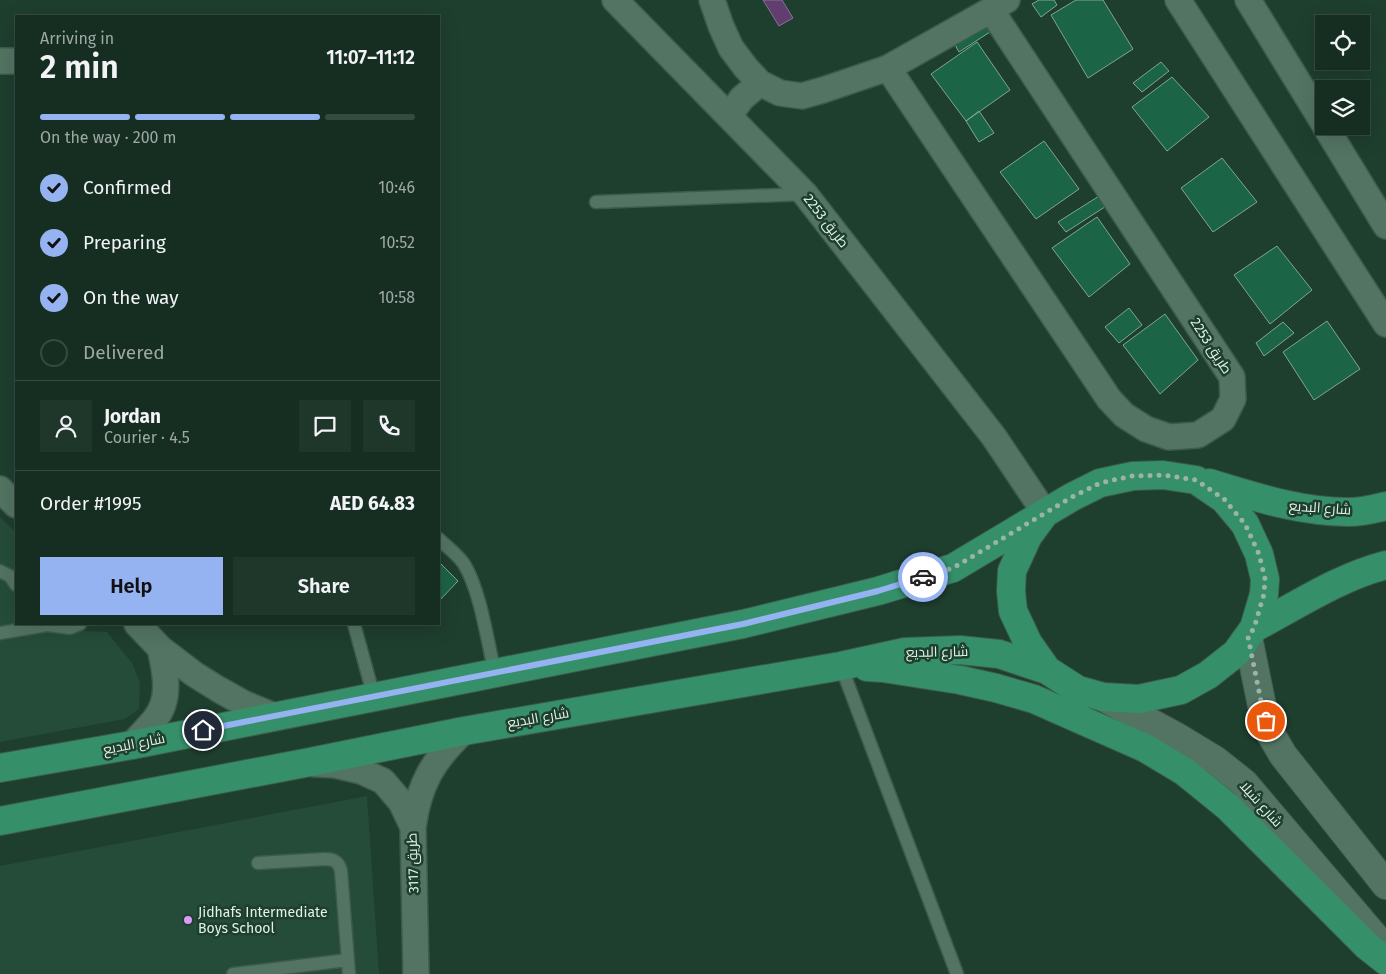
<!DOCTYPE html>
<meta charset="utf-8">
<style>
:root{--surface:#162e22;--page:#1f362a;--text:#f1f3f6;--muted:#9ea8a5;--line:#354a40;--accent:#95b2f1}
body{margin:0;font-family:"Fira Sans",Cairo,sans-serif;background:var(--page);color:var(--text);height:100vh;display:flex;flex-direction:column;font-size:19px;white-space:nowrap}
*{box-sizing:border-box;margin:0}
p{font-size:16px;color:var(--muted)}
.icon{flex:none;width:28px;height:28px;fill:none;stroke:currentColor;stroke-width:2;stroke-linecap:round;stroke-linejoin:round}
.map{position:relative;flex:1;overflow:hidden}
.side{position:absolute;left:15px;top:15px;width:425px;height:610px;display:flex;flex-direction:column;background:var(--surface);border-radius:0px;box-shadow:0 5px 20px #0002,0 0 0 1px var(--line)}
.side>*{flex:none}
.controls{position:absolute;left:1315px;top:15px;display:grid;gap:10px}
.controls a{display:grid;place-items:center;width:55px;height:55px;border-radius:0px;background:var(--surface);box-shadow:0 5px 20px #0002,0 0 0 1px var(--line);font-size:25px}
.pin{position:absolute;display:grid;place-items:center;width:42px;height:42px;color:#fff;margin:-21px;border:2px solid #fff;border-radius:50%;box-shadow:0 1px 5px #0007}
.courier{position:absolute;display:grid;place-items:center;width:50px;height:50px;margin:-25px;border:4px solid #95b2f1;border-radius:50%;background:#fff;color:#222;box-shadow:0 1px 6px #0007}
.overview em{font-style:normal;font-weight:600}
.overview div{display:flex;flex-direction:column-reverse}
.overview{display:flex;align-items:center;justify-content:space-between;height:85px;padding:0 25px}
h1{font-size:32px;font-weight:600;line-height:38px}
.bar{display:grid;grid-template-columns:repeat(4,1fr);gap:8px 5px;align-content:center;height:60px;padding:0 25px}
.bar i{height:6px;border-radius:4px;background:var(--line)}
.bar .on{background:var(--accent)}
.bar p{grid-column:span 4}
.line{display:flex;align-items:center;gap:12px;padding:0 25px;border-top:1px solid var(--line)}
.line div{flex:1}
.round{display:grid;place-items:center;flex:none;width:52px;height:52px;border-radius:0px;background:var(--page)}
ol{padding:0 25px;list-style:none}
li{display:flex;align-items:center;gap:15px;height:55px}
li p{margin-inline-start:auto}
li .icon{padding:5px;border-radius:50%;background:var(--accent);color:#111;stroke-width:4}
li:last-child{color:var(--muted)}
li i{width:28px;height:28px;border:2px solid var(--line);border-radius:50%}
.button{display:flex;gap:10px;margin-top:auto;padding:10px 25px}
.button a{flex:1;height:58px;border-radius:0px;background:var(--accent);color:#111;font-size:20px;font-weight:600;line-height:58px;text-align:center}
.button a+a{background:var(--page);color:var(--text)}
.map>svg:first-child{display:block}
.built{fill:#254c39}
.water{fill:#603e6f;stroke:#867493}
.building{fill:#1b6445;stroke:#82a592}
.lines{fill:none;stroke-linecap:round;stroke-linejoin:round}
.lane-casing{stroke:#3d5a4d;stroke-width:15}
.street-casing{stroke:#3d5a4d;stroke-width:28}
.secondary-casing{stroke:#3d5a4d;stroke-width:30}
.primary-casing{stroke:#3d5a4d;stroke-width:30}
.lane{stroke:#537462;stroke-width:12}
.street{stroke:#537462;stroke-width:25}
.secondary{stroke:#537462;stroke-width:28}
.primary{stroke:#35906a;stroke-width:28}
.done{stroke:#9cb4a7;stroke-width:5;stroke-dasharray:0 9}
.route{stroke:#95b2f1;stroke-width:6}
.poi-dot{fill:#da9af6;stroke:#1e3e2e;stroke-width:2}
.labels{text-anchor:middle;dominant-baseline:central;stroke-width:5;stroke-linejoin:round;paint-order:stroke}
.street-label{font-size:14px;fill:#e0f3e8;stroke:#1e3e2e}
.poi-label{font-size:14px;fill:#e0f3e8;stroke:#1e3e2e;text-anchor:start}
</style>
<div class="map">
<svg width="1386" height="974" viewBox="0 0 1386 974">
<rect width="100%" height="100%" fill="#1e3e2e"/>
<path class="built" d="M0 517 16 533V624H79L85 631 107 632 132 663 140 683 139 709 125 719 0 742Z
M367 796 379 974H0V866Z"/>
<path class="water" d="M763 0H782L793 18 779 26Z"/>
<path class="building" d="M1039 0H1054L1057 5 1041 17 1032 4Z
M1076 0H1103L1133 49 1088 78 1051 15Z
M984 23 990 32 959 52 954 43Z
M977 42 1010 90 966 121 931 74Z
M1161 62 1169 71 1142 92 1133 83Z
M1172 77 1209 117 1167 151 1132 107Z
M979 111 994 133 979 142 966 121Z
M1044 141 1079 189 1036 219 1000 172Z
M1222 158 1257 202 1213 232 1181 188Z
M1107 191 1114 201 1066 232 1058 222Z
M1097 217 1130 264 1089 297 1052 248Z
M1277 246 1312 290 1270 324 1234 275Z
M1129 308 1142 325 1119 343 1105 327Z
M1165 314 1198 360 1160 394 1123 345Z
M1327 321 1360 369 1314 400 1283 352Z
M1283 322 1294 333 1264 356 1256 343Z
M439 562 458 581 439 601Z"/>
<g class="lines">
<g class="lane-casing">
<path id="lane" d="M596 202 805 194
M439 539C447 547 458 555 464 564 481 592 487 641 495 673
M0 571 10 576 16 585
M354 624 374 697
M0 633 47 625 70 628 80 624
M841 666 957 974
M258 863 325 859C334 859 339 862 341 871L349 974
M233 974 348 960"/>
</g>
<g class="street-casing">
<path id="street" d="M615 0 805 194 994 437 1045 513
M712 0 721 26 731 48 746 68 760 83 780 93 802 96 823 90 888 68 991 10 1007 0
M1178 0 1386 324
M1248 0 1324 124
M0 61H16
M888 68 1109 399 1124 415 1146 429 1169 437 1198 435 1223 419 1233 399 1232 377 991 10
M729 116 742 98 760 83
M1325 126 1386 226
M0 489 16 505
M137 624 160 648 194 674 218 689 243 703 274 716
M132 745C139 736 148 728 155 719 172 698 165 671 160 648
M315 764 335 765 361 771 383 781 401 802 413 827 416 974
M413 827C419 784 433 760 464 731"/>
</g>
<g class="secondary-casing">
<path id="secondary" d="M1248 637 1263 711 1269 731 1283 755 1386 885
M1103 697 1177 737 1215 760 1244 783 1385 949"/>
</g>
<g class="primary-casing">
<path id="primary" d="M1163 475 1196 480 1224 499 1245 524 1259 554 1265 579 1264 594 1254 628 1236 653 1208 675 1181 690 1139 699 1103 697 1078 690 1047 670 1028 643 1013 611 1011 591 1012 571 1028 536 1045 513 1072 497 1100 483 1133 476Z
M1209 483C1255 497 1300 512 1348 512 1360 512 1374 509 1386 506
M1254 628C1296 606 1339 577 1386 565
M867 667 883 668 960 680 996 688 1034 699 1145 748 1185 772 1227 806 1367 946 1386 961
M0 768 132 745 743 624 878 591 953 568 1045 513
M0 821 305 763 464 731 841 666 905 652 960 650 999 654 1047 670"/>
</g>
<use href="#lane" class="lane"/>
<use href="#street" class="street"/>
<use href="#secondary" class="secondary"/>
<use href="#primary" class="primary"/>
</g>
<g class="lines">
<path class="done" d="M923 577 953 568 1072 497 1100 483 1132 476 1163 475 1196 480 1224 499 1245 524 1259 554 1265 579 1264 594 1254 628 1248 637 1263 711 1266 721"/>
<path class="route" d="M203 730 743 624 878 591 923 577"/>
</g>
<circle class="poi-dot" cx="188" cy="920" r="5"/>
<g class="labels">
<g class="street-label">
<text transform="translate(826 221) rotate(52)">طريق 2253</text>
<text transform="translate(1211 346) rotate(57)">طريق 2253</text>
<text transform="translate(1320 508) rotate(4)">شارع البديع</text>
<text transform="translate(937 652) rotate(-1)">شارع البديع</text>
<text transform="translate(538 718) rotate(-10)">شارع البديع</text>
<text transform="translate(134 744) rotate(-11)">شارع البديع</text>
<text transform="translate(1261 804) rotate(48)">شارع شيلا</text>
<text transform="translate(413 863) rotate(-92)">طريق 3117</text>
</g>
<g class="poi-label">
<text x="198" y="912">Jidhafs Intermediate<tspan x="198" dy="16">Boys School</tspan></text>
</g>
</g>
</svg>
<div class="controls">
<a><svg class="icon" aria-label="locate" viewBox="0 0 24 24"><circle cx="12" cy="12" r="6"/><path d="M12 2v4M12 18v4M2 12h4M18 12h4"/></svg></a>
<a><svg class="icon" aria-label="layers" viewBox="0 0 24 24"><path d="M12 4l9 5-9 5-9-5zM3 14l9 5 9-5"/></svg></a>
</div>
<div class="pin" style="left:1266px;top:721px;background:#ea580c"><svg class="icon" aria-label="bag" viewBox="0 0 24 24"><path d="M5 8h14l-1 12H6zM9 8a3 3 0 0 1 6 0"/></svg></div>
<div class="pin" style="left:203px;top:730px;background:#1f2937"><svg class="icon" aria-label="home" viewBox="0 0 24 24"><path d="M3 11l9-7 9 7M6 9v11h12V9"/></svg></div>
<div class="courier" style="left:923px;top:577px"><svg class="icon" aria-label="car" viewBox="0 0 24 24"><path d="M5 17H2v-5l4-1 3-4h7l3 4 3 1v5h-3M9 17h6M6 11h13"/><circle cx="7" cy="17" r="2"/><circle cx="17" cy="17" r="2"/></svg></div>
<section class="side">
<div class="overview"><div><h1>2 min</h1><p>Arriving in</p></div><em>11:07–11:12</em></div>
<div class="bar"><i class="on"></i><i class="on"></i><i class="on"></i><i></i><p>On the way · 200 m</p></div>
<ol>
<li><svg class="icon" aria-label="check" viewBox="0 0 24 24"><path d="M5 12l5 5 9-10"/></svg>Confirmed<p>10:46</p></li>
<li><svg class="icon" aria-label="check" viewBox="0 0 24 24"><path d="M5 12l5 5 9-10"/></svg>Preparing<p>10:52</p></li>
<li><svg class="icon" aria-label="check" viewBox="0 0 24 24"><path d="M5 12l5 5 9-10"/></svg>On the way<p>10:58</p></li>
<li><i></i>Delivered</li>
</ol>
<div class="line" style="height:90px"><a class="round"><svg class="icon" aria-label="person" viewBox="0 0 24 24"><circle cx="12" cy="8" r="4"/><path d="M4 21q1-7 8-7t8 7"/></svg></a><div><b>Jordan</b><p>Courier · 4.5</p></div><a class="round"><svg class="icon" aria-label="chat" viewBox="0 0 24 24"><path d="M4 5h16v11H9l-5 4z"/></svg></a><a class="round"><svg class="icon" aria-label="phone" viewBox="0 0 24 24"><path d="M5 4h4l2 5-3 2q2 4 5 5l2-3 5 2v4C11 20 4 13 5 4z"/></svg></a></div>
<div class="line" style="height:65px"><div>Order #1995</div><b>AED 64.83</b></div>
<div class="button"><a>Help</a><a>Share</a></div>
</section>
</div>
